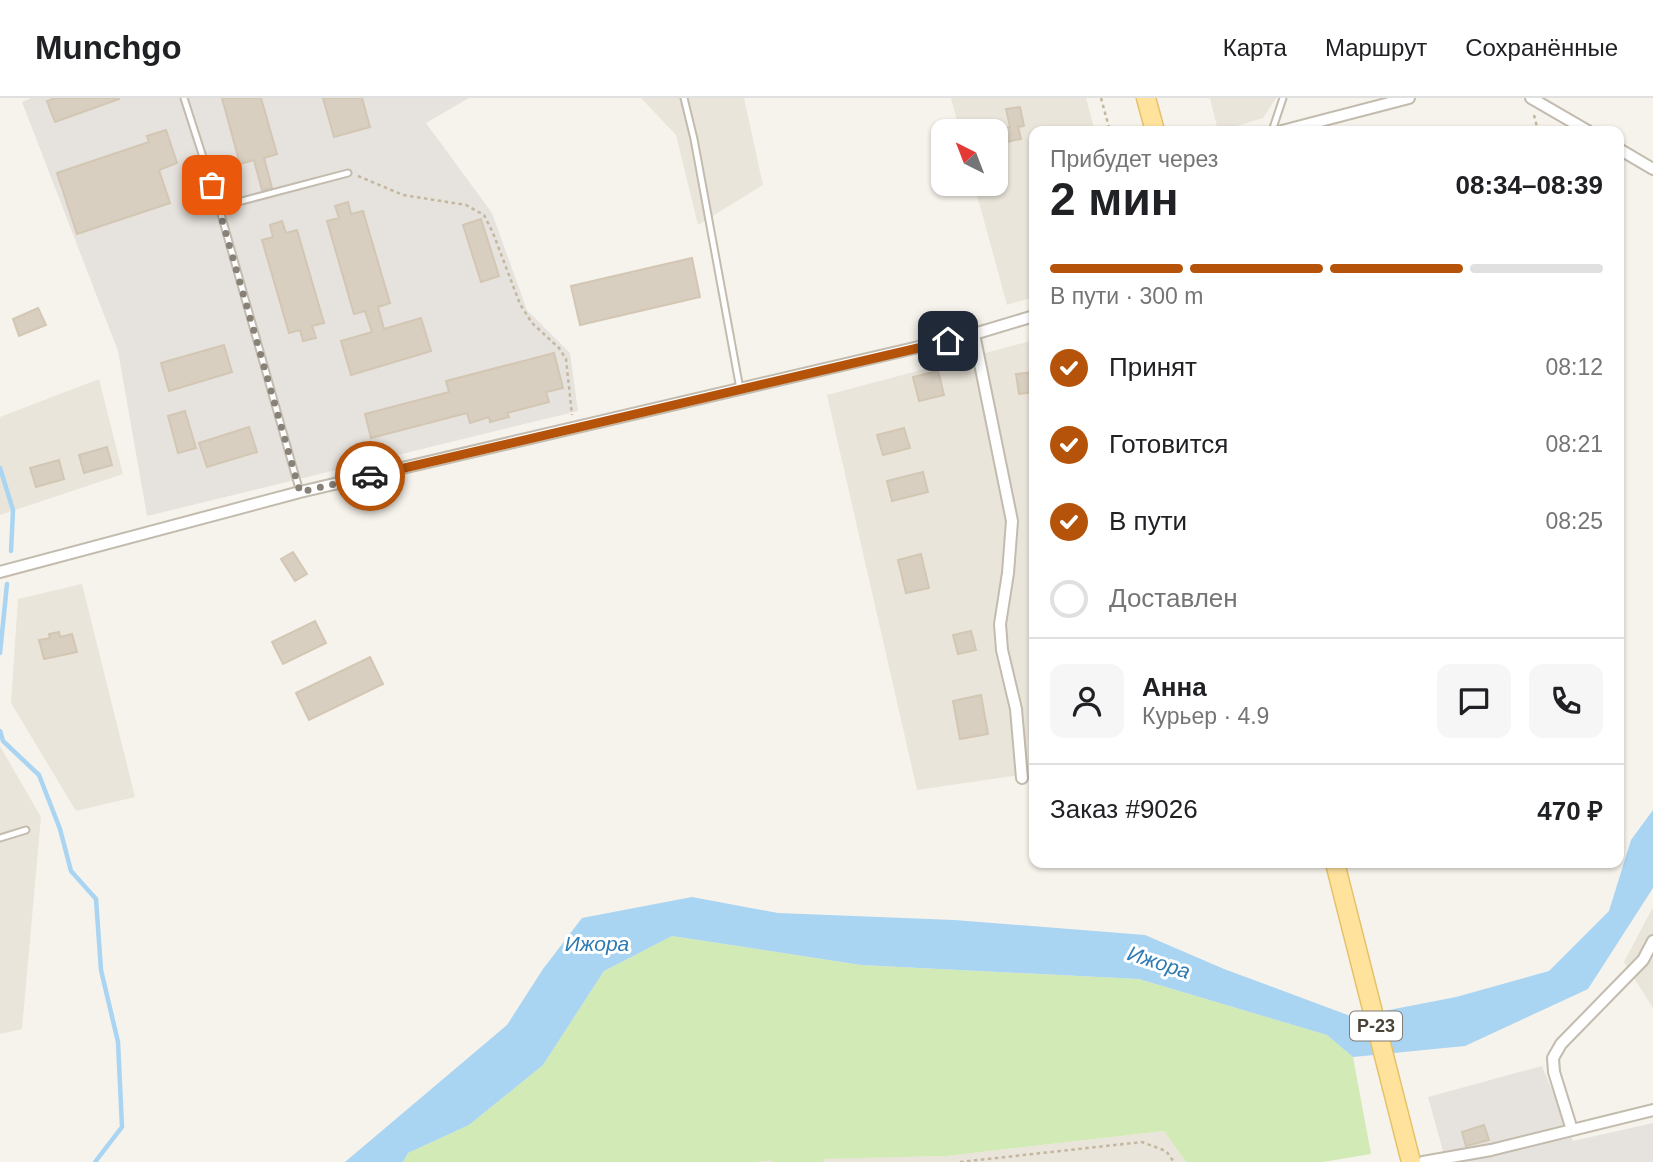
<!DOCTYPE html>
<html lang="ru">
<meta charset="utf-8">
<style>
:root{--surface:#fff;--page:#f6f6f6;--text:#202124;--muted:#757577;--line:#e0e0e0;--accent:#b45309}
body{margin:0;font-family:Arial,sans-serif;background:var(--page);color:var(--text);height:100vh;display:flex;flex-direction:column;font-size:26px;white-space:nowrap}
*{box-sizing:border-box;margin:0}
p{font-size:23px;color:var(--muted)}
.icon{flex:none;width:38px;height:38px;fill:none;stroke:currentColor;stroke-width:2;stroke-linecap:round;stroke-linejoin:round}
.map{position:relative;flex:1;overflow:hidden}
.panel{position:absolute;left:1029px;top:28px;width:595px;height:742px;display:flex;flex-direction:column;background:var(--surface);border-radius:14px;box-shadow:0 2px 5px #0004}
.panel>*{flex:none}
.needle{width:46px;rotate:318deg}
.tools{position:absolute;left:931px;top:21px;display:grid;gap:14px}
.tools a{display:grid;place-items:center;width:77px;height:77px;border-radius:14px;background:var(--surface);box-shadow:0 2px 5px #0004;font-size:35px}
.pin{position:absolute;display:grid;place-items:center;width:60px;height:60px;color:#fff;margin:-30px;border-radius:14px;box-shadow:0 4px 10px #0006}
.courier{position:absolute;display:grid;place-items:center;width:70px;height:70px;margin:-35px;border:5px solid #b45309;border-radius:50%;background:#fff;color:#222;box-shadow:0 2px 9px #0007}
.overview em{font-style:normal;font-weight:600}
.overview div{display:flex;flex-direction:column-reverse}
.overview{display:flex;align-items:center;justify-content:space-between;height:119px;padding:0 21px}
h1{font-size:46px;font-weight:600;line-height:52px}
.bar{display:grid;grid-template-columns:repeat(4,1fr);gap:10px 7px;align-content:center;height:84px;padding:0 21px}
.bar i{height:9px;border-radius:5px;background:var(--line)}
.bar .on{background:var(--accent)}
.bar p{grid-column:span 4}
.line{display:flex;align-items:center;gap:18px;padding:0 21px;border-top:2px solid var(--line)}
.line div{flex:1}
.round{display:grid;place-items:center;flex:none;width:74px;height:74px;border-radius:14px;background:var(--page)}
ol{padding:0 21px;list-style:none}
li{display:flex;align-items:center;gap:21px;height:77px}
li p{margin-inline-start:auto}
li .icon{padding:7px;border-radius:50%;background:var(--accent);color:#fff;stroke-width:4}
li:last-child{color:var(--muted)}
li i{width:38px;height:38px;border:4px solid var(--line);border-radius:50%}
header{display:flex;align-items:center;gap:42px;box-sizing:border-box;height:98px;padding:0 35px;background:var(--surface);border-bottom:2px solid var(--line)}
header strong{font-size:33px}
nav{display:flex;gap:38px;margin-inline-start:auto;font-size:24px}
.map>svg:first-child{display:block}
.residential{fill:#eae5da}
.industrial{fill:#e6e2dd}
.green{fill:#d2eab5}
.water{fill:#a9d4f2}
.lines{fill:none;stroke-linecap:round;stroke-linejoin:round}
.stream{stroke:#a9d4f2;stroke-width:4.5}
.building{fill:#d8cfc1;stroke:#d3c7b4;stroke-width:2}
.lane-casing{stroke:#c2bbae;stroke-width:9}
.street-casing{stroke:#c2bbae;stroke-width:14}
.primary-casing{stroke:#e6c16a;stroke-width:21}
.path{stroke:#c4b79f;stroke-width:2.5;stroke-dasharray:3.5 3.5;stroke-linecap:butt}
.lane{stroke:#fff;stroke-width:5}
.street{stroke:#fff;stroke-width:10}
.primary{stroke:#ffe39c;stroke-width:18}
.done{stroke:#878178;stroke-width:7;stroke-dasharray:0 12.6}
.route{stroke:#b45309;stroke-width:9}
.labels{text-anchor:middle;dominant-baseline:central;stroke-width:6;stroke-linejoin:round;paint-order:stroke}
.shield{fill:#fff;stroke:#817c74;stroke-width:2}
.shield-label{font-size:18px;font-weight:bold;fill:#4b4439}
.water-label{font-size:21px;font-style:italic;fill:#2e7ab2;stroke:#fff}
</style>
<header>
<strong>Munchgo</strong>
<nav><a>Карта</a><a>Маршрут</a><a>Сохранённые</a></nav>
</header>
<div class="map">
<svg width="1653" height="1064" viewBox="0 0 1653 1064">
<rect width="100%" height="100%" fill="#f6f3ec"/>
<path class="residential" d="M641 0H744L763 87 698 127 676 37Z
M951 0H1086L1095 33H1034V199L1007 207 974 86H996V33H960Z
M1210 0H1276L1263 20 1220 33H1218Z
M1034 242V675L917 692 827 297Z
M99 281 123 376 0 417V319Z
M82 486 135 699 76 713 11 605 18 501Z
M0 648 41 719 22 931 0 936Z
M1653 809V910L1624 864Z
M1164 1033 1186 1064H757L764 1062 946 1058Z"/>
<path class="industrial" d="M31 0H469L426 25 492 115 527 212 570 255 578 313 147 418 118 253 22 4Z
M1542 968 1573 1043 1653 1025V1064H1446L1428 999Z"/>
<path class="green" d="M672 838 861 867 1139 881 1327 937 1353 959 1371 1056 1323 1064H1186L1164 1033 946 1058 824 1061 823 1064H771L772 1062 757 1064H403L408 1055 469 1027 543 967 604 873Z"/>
<path class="water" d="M1653 712V790L1588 891 1465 948 1353 959 1327 937 1139 881 861 867 672 838 604 873 543 967 469 1027 408 1055 403 1064H345L507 927 543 871 582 820 692 799 778 815 954 822 1145 837 1224 871 1353 919 1456 899 1549 873 1609 813 1631 742Z"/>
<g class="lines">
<path class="stream" d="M0 370 13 412 11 453
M0 555 7 486
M0 633 3 643 39 677 60 731 71 773 96 801 101 872 118 944 122 1029 95 1064"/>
</g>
<path class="building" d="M56 0H119V1L55 24 47 3Z
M222 0H261L277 56 264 60 272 90 262 92 254 62 240 66Z
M323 0H362L370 29 334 39Z
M1020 9 1024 28 1018 29 1021 41 1006 44 1003 31 1010 29 1006 11Z
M166 32 177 65 159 72 170 105 77 136 57 75 149 44 147 38Z
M348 104 351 116 363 113 390 205 378 209 384 231 421 220 431 253 351 277 341 243 372 234 365 213 354 216 327 123 339 120 335 108Z
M481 121 499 178 481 184 463 127Z
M282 123 286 135 297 132 324 225 312 228 316 240 303 243 300 232 289 235 262 142 273 139 270 127Z
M692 160 700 199 580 227 571 188Z
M38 210 46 227 19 238 13 221Z
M224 247 232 274 169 293 161 265Z
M554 255 563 290 546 294 549 304 507 315 509 319 490 324 489 319 470 325 467 315 371 340 365 316 449 294 446 283Z
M938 273 944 297 919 303 913 279Z
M1034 274V294L1019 296 1016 276Z
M185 313 196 350 178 355 168 318Z
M249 329 257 354 207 369 199 345Z
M904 330 910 350 883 357 877 337Z
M107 349 112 367 84 375 79 357Z
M59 362 64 381 36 389 30 370Z
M923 374 928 394 892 403 887 383Z
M293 454 307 476 295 483 281 461Z
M921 456 929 490 906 495 898 462Z
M315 523 326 545 283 566 272 544Z
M971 533 976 552 958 556 953 537Z
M59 534 60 539 72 536 77 554 44 561 39 542 50 540 49 536Z
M370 559 383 586 309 622 296 595Z
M981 597 988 636 960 641 953 603Z
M1484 1027 1489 1042 1466 1048 1462 1034Z"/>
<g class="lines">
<g class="lane-casing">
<path id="lane" d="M184 0 219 109 300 394
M684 0 694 41 740 291
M1272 33 1283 0
M219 109 348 75
M0 740 26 732"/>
</g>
<g class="street-casing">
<path id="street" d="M1531 0 1588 33
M1282 33 1409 0
M1619 51 1653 71
M974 236 1012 423 1008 475 1000 526 1002 552 1016 611 1022 680
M0 474 300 394 974 236 1034 218
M1572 1032 1554 974 1553 960 1561 946 1643 862 1653 843
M1423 1064 1491 1052 1653 1012"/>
</g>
<g class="primary-casing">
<path id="primary" d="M1146 0 1155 33
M1335 765 1411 1064"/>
</g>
<path class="path" d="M1101 0 1110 33
M1534 17 1538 33
M358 78 403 97 466 107 484 117 493 135 520 206 532 225 559 250 566 261 572 317
M960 1064 1142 1044 1166 1053 1174 1064"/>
<use href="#lane" class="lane"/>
<use href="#street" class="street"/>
<use href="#primary" class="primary"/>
</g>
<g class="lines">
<path class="done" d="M212 87 300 394 370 378"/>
<path class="route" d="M370 378 948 243"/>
</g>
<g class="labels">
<rect class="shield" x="1350" y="913.5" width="52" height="29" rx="5"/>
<g class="shield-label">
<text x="1376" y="928">Р-23</text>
</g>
<g class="water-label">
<text x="597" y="845">Ижора</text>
<text transform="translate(1159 864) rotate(18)">Ижора</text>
</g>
</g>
</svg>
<div class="tools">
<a><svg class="needle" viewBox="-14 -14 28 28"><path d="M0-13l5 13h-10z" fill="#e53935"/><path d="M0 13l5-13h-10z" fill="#757577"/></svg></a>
</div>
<div class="pin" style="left:212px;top:87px;background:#ea580c"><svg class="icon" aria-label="bag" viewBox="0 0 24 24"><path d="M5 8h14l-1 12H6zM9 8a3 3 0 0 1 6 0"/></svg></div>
<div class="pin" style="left:948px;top:243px;background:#1f2937"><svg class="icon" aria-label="home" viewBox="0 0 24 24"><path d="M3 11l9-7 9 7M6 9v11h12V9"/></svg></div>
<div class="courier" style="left:370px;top:378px"><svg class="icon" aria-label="car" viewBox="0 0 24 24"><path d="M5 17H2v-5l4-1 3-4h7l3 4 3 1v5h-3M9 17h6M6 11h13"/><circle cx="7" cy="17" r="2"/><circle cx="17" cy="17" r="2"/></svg></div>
<section class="panel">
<div class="overview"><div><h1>2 мин</h1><p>Прибудет через</p></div><em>08:34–08:39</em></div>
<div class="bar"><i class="on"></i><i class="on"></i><i class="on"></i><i></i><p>В пути · 300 m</p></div>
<ol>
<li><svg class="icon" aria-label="check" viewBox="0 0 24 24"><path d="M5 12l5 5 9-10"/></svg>Принят<p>08:12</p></li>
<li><svg class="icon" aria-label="check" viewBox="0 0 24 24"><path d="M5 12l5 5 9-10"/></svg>Готовится<p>08:21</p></li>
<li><svg class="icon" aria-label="check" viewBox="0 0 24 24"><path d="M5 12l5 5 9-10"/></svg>В пути<p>08:25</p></li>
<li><i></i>Доставлен</li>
</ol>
<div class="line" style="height:126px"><a class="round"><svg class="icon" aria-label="person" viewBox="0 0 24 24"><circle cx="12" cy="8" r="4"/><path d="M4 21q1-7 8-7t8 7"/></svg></a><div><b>Анна</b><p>Курьер · 4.9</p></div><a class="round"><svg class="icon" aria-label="chat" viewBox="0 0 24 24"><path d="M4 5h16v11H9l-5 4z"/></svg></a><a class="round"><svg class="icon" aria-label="phone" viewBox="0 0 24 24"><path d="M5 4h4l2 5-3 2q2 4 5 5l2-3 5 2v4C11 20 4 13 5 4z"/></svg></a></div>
<div class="line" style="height:91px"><div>Заказ #9026</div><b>470 ₽</b></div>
</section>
</div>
